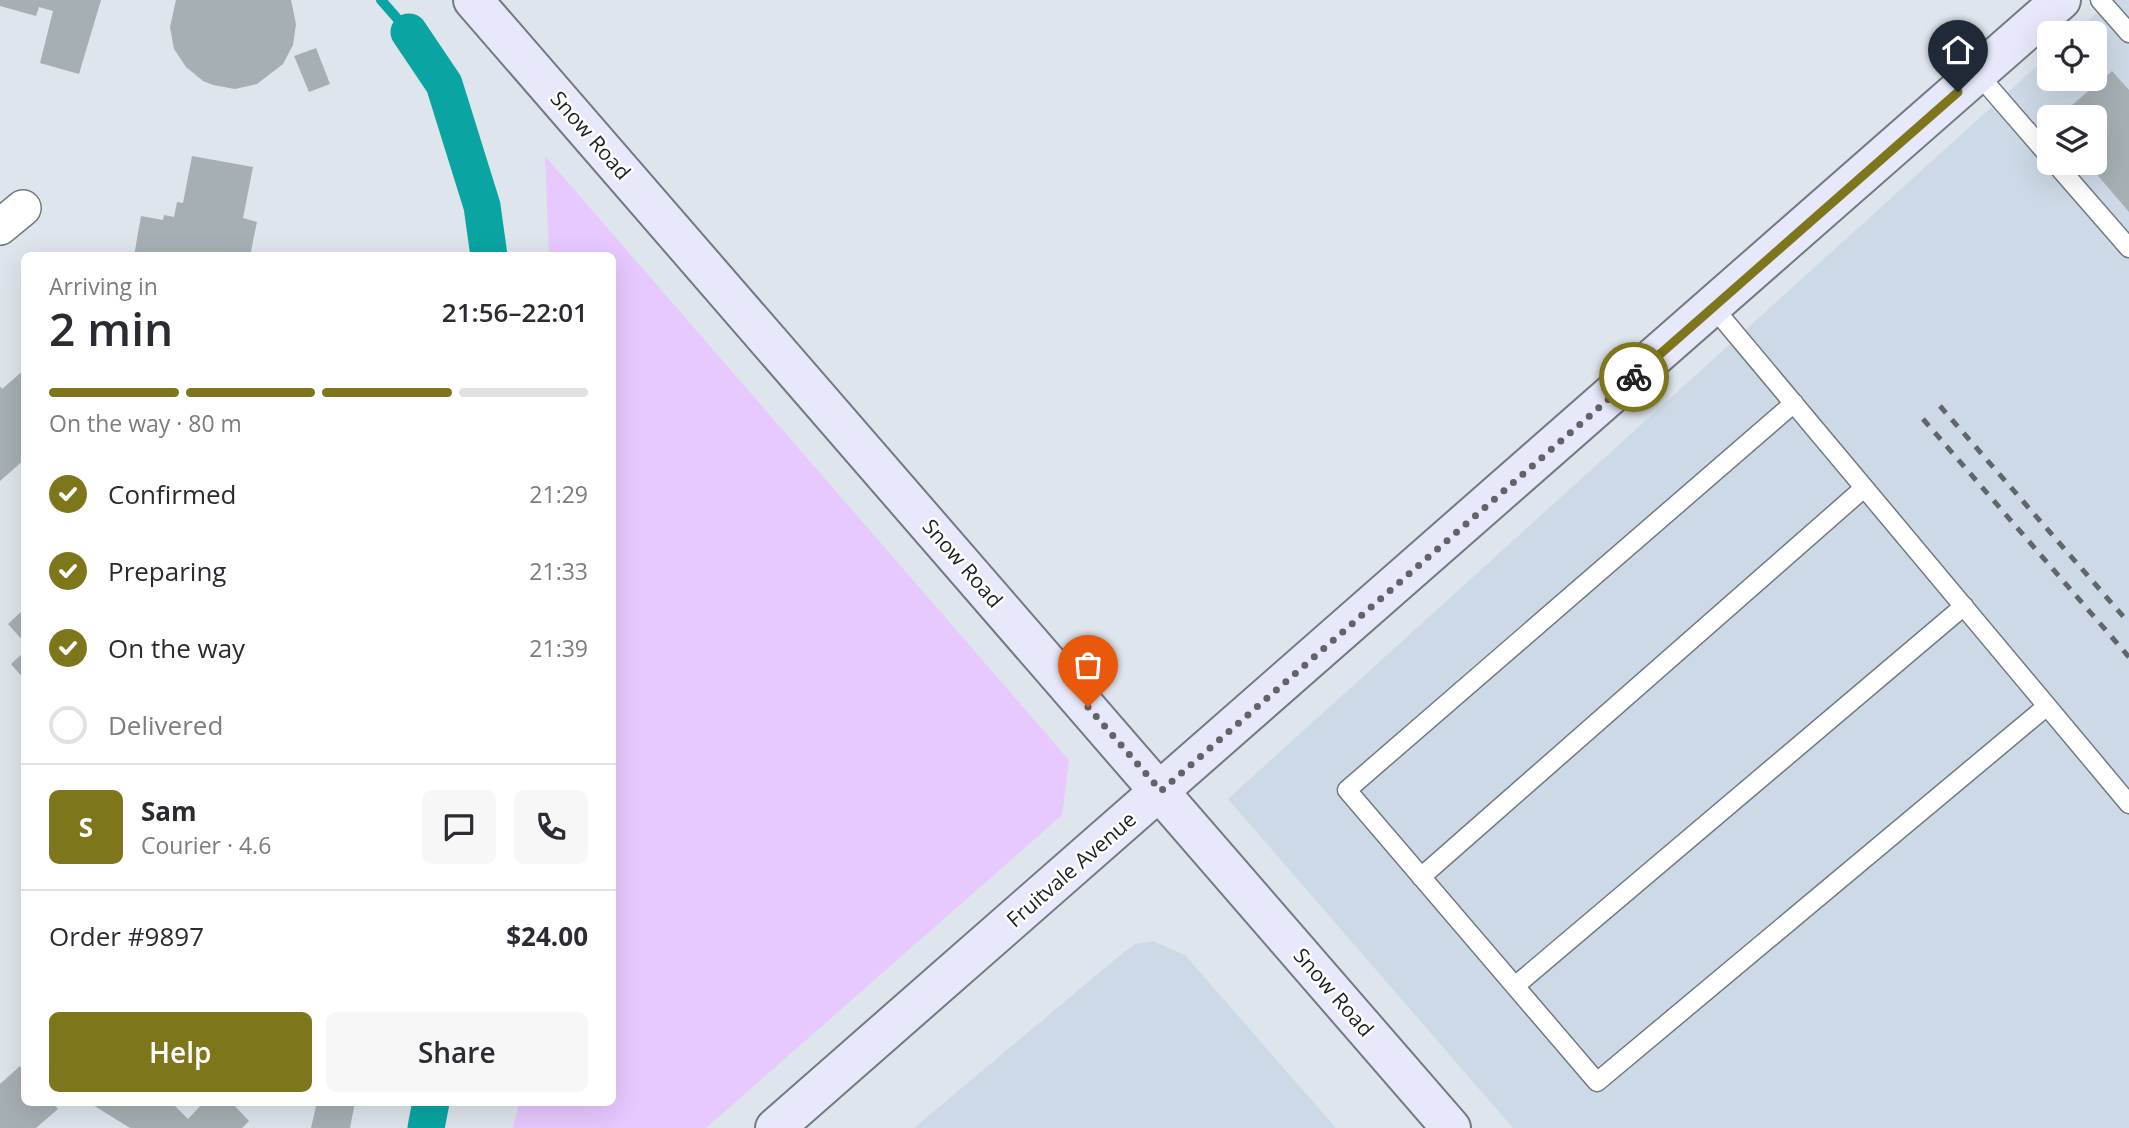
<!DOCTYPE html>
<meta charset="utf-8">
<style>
:root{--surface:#fff;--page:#f7f7f7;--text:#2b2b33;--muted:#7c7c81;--line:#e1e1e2;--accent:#7d761b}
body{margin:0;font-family:"Open Sans",sans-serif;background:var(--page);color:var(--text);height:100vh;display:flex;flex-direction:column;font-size:26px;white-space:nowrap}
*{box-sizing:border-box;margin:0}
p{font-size:23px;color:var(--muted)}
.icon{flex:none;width:38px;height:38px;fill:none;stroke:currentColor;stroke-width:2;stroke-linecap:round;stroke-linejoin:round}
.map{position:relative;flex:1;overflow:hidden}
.drawer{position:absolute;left:21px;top:252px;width:595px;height:854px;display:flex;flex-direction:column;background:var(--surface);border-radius:10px;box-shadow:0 7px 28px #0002}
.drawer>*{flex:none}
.fabs{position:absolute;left:2037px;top:21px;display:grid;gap:14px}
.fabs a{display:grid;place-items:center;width:70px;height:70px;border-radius:10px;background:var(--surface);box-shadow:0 7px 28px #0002;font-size:35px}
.pin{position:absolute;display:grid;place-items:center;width:60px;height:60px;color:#fff;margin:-72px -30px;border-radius:50% 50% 50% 0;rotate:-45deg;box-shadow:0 0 7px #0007}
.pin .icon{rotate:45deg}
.courier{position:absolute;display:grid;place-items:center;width:70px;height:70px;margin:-35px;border:5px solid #7d761b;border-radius:50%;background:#fff;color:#222;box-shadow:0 2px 9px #0007}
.headline em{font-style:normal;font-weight:600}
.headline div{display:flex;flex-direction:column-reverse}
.headline{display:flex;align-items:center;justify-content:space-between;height:119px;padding:0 28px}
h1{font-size:46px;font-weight:600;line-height:52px}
.bar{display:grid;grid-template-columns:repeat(4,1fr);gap:10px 7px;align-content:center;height:84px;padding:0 28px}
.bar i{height:9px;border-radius:5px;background:var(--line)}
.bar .current{background:var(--accent)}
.bar p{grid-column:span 4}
.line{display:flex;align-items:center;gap:18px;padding:0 28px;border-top:2px solid var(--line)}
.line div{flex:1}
.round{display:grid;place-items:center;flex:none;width:74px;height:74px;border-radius:10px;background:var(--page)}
ol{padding:0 28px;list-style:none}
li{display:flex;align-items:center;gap:21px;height:77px}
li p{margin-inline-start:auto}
li .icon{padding:7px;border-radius:50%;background:var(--accent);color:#fff;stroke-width:4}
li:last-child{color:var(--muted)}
li i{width:38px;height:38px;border:4px solid var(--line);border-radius:50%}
.action{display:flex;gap:14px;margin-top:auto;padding:14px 28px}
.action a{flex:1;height:80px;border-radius:10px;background:var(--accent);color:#fff;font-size:28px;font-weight:600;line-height:80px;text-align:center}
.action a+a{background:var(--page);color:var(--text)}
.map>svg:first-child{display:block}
.built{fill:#cdd9e6;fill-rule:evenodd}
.grass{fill:#e7c8ff}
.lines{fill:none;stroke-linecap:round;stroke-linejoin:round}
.stream{stroke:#0aa5a3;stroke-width:10}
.canal{stroke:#0aa5a3;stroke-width:37}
.building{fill:#a6b0b4}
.lane-casing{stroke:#737980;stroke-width:21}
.street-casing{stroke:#737980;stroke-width:38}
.secondary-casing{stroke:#737980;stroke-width:42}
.lane{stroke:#fff;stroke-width:18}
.street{stroke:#fff;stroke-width:35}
.secondary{stroke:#e7e8fa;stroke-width:38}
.rail{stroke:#62666a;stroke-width:5;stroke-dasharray:9 9;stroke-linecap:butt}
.done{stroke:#606468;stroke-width:7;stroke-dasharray:0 12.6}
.route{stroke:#7d761b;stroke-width:9}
.labels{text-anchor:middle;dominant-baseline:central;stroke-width:5;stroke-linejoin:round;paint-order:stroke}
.street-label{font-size:21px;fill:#1c1f21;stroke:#fff}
</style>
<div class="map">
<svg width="2129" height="1128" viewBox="0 0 2129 1128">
<rect width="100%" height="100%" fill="#dee5ec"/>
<path class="built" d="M2111 0H2129V1128H1513L1228 799 2049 55V79H2095V33H2074ZM2049 117H2095V163H2049Z
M1153 941 1185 955 1336 1128H914L1124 952 1136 944Z"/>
<path class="grass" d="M545 156 1069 760 1062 815 706 1128H513L519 1103 612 1102V256L549 255Z"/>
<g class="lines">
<path class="stream" d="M381 0 409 32"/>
<path class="canal" d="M409 32 444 84 482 206 489 256
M426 1128 431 1102"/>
</g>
<path class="building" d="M0 0H101L79 74 40 63 53 11 39 7 36 16 0 6Z
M176 0H291L296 24 293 45 283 64 257 84 235 89 213 85 203 81 186 67 174 49 170 27Z
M316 48 330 84 309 92 294 56Z
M2112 71 2129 90V212L2087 163H2095V117H2058Z
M192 156 253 167 243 218 257 222 250 256H134L141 216 163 220 164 215 174 217 177 202 183 203Z
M24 370V460L0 481V386L2 389Z
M24 609V642L8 624Z
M24 652V679L11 664Z
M20 1066 24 1072V1102H52L58 1109 36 1128H0V1084Z
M88 1102H171L188 1119 204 1102H231L249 1121 242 1128H130Z
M317 1102H355L350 1128H311Z"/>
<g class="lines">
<g class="lane-casing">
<path id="lane" d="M2100 0 2129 33
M1978 74 2049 156
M2055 163 2129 248
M1713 307 2129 804
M1794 403 1347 790 1597 1082 2047 706
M1421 877 1864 488
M1515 986 1964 606"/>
</g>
<g class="street-casing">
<path id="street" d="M0 227 23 208"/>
</g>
<g class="secondary-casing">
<path id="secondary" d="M473 0 1451 1128
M775 1128 2061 0"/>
</g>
<use href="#lane" class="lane"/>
<use href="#street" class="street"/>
<use href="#secondary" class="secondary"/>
<path class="rail" d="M1940 406 2129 623
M1923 419 2129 657"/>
</g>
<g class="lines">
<path class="done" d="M1088 707 1161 791 1634 377"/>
<path class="route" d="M1634 377 1958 92"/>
</g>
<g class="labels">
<g class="street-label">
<text transform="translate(591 135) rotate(49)">Snow Road</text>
<text transform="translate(963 563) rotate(49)">Snow Road</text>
<text transform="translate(1071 869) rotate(-41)">Fruitvale Avenue</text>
<text transform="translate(1334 992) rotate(49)">Snow Road</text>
</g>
</g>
</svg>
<div class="fabs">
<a><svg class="icon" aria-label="locate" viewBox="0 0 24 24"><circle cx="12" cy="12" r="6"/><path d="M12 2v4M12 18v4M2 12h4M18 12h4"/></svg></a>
<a><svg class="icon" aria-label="layers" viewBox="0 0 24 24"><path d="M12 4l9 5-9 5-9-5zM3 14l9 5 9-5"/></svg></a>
</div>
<div class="pin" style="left:1088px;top:707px;background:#ea580c"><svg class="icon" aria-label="bag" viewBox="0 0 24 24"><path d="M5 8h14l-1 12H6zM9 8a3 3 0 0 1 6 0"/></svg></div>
<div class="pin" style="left:1958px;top:92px;background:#1f2937"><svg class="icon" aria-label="home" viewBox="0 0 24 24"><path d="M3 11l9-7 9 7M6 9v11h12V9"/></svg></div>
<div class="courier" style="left:1634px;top:377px"><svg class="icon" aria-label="bike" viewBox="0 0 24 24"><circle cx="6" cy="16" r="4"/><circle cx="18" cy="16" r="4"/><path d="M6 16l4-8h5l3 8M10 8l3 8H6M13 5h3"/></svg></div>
<section class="drawer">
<div class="headline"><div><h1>2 min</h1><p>Arriving in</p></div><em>21:56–22:01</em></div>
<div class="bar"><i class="current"></i><i class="current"></i><i class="current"></i><i></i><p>On the way · 80 m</p></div>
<ol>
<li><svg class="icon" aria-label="check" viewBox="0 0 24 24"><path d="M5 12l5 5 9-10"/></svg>Confirmed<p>21:29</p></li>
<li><svg class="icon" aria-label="check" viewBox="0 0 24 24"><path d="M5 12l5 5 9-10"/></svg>Preparing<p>21:33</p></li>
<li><svg class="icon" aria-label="check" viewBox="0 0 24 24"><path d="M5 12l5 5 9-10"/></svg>On the way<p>21:39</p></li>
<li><i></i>Delivered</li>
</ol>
<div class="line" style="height:126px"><b class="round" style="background:var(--accent);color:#fff">S</b><div><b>Sam</b><p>Courier · 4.6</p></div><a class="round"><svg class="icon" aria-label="chat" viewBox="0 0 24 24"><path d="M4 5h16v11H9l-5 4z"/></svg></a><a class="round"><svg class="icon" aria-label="phone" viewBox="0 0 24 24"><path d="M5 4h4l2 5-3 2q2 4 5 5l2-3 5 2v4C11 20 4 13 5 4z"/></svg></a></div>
<div class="line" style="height:91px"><div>Order #9897</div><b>$24.00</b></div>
<div class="action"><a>Help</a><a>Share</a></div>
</section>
</div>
